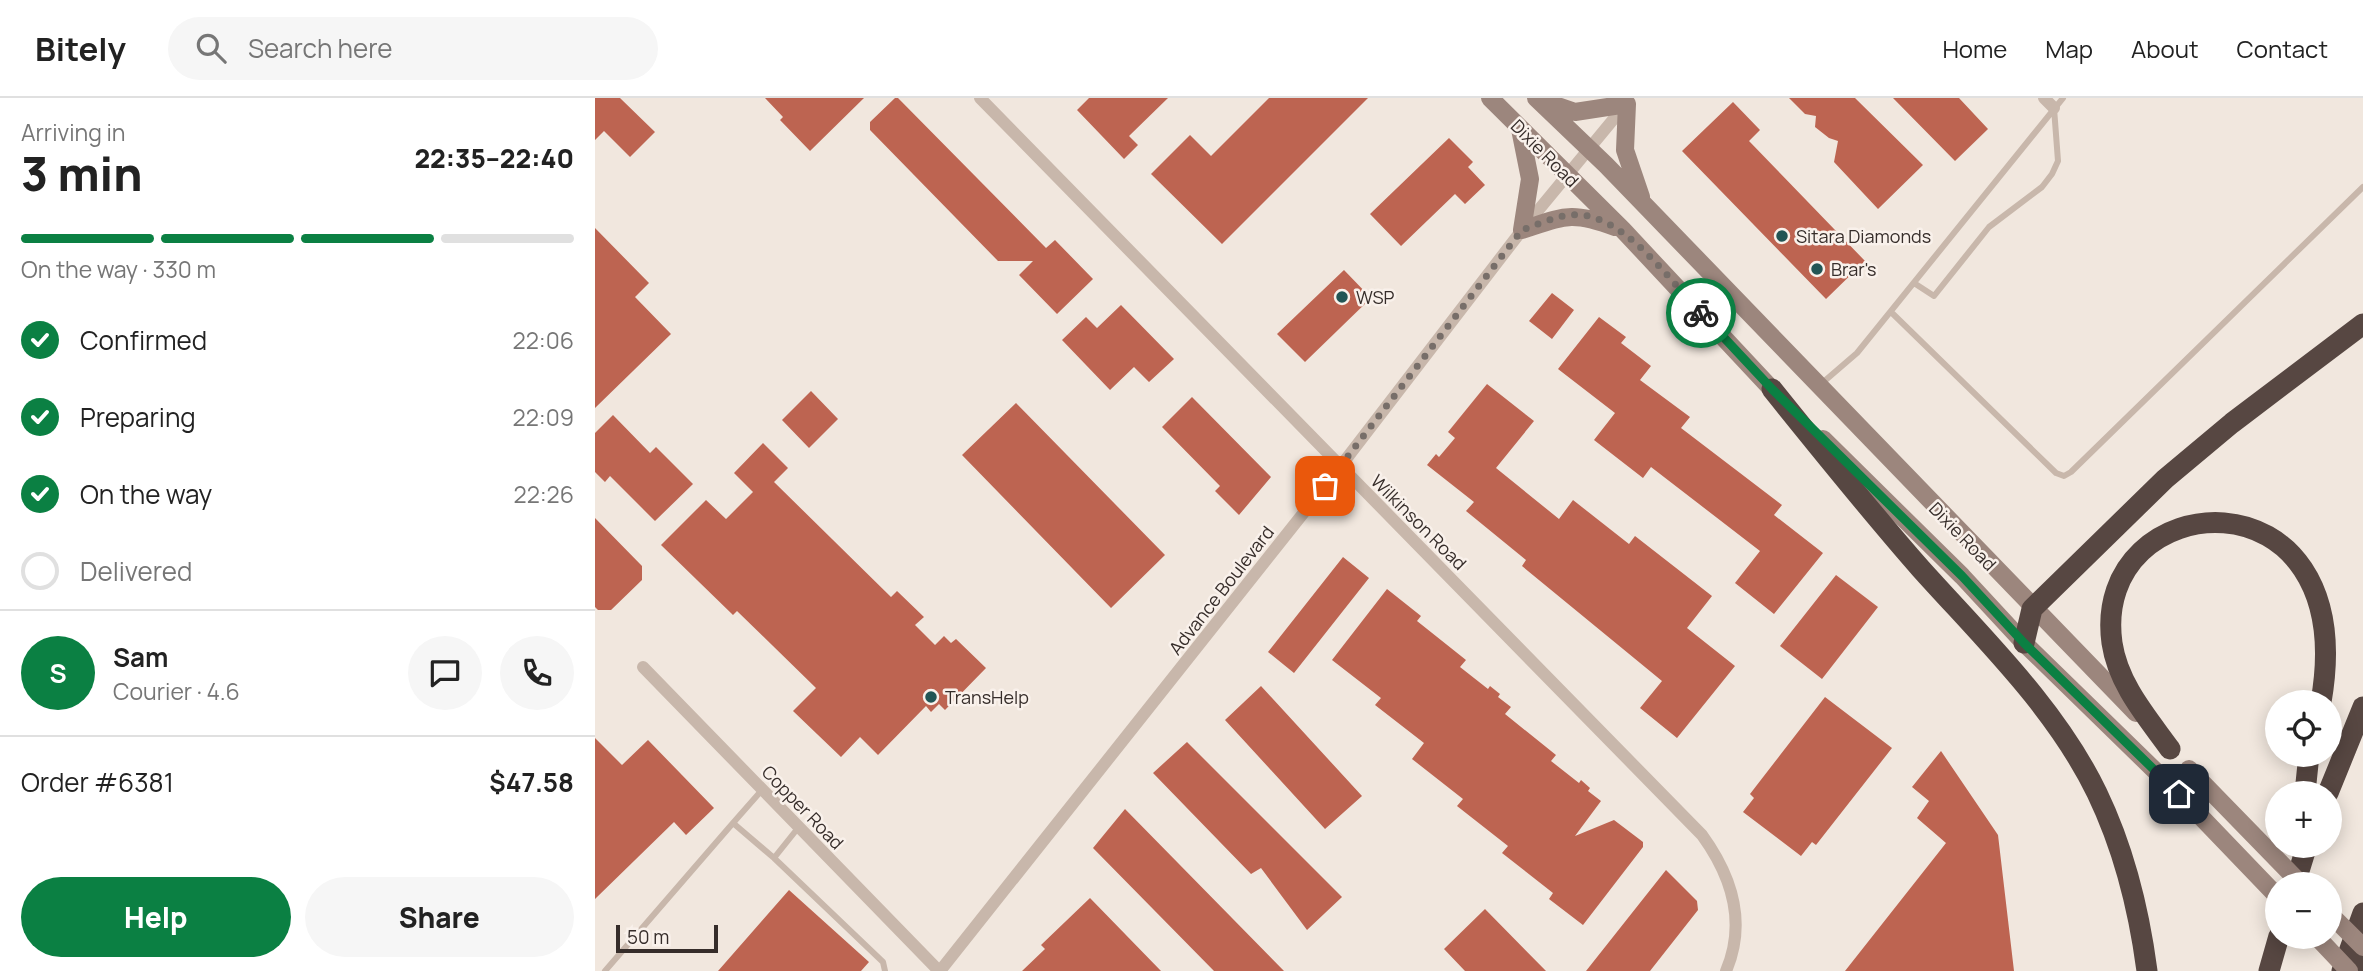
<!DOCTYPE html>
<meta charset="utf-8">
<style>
:root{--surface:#fff;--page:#f6f6f6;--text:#222;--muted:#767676;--line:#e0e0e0;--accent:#0b8043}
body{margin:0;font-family:Manrope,sans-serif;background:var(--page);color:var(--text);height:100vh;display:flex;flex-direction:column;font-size:26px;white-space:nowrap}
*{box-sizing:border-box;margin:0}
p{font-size:23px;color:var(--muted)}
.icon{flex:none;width:38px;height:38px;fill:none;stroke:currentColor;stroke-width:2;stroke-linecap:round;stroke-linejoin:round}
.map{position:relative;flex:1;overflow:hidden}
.drawer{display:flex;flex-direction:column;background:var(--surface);width:595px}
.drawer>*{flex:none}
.buttons{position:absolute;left:1670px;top:592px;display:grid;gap:14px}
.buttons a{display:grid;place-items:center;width:77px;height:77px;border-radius:50%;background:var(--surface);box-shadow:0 4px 18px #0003;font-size:35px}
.scale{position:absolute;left:21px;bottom:18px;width:102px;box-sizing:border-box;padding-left:7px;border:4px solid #362d2a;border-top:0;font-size:19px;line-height:24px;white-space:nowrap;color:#362d2a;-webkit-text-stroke:5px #f9f1eb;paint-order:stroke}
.pin{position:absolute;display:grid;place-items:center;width:60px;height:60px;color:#fff;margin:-30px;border-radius:14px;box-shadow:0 4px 10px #0006}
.courier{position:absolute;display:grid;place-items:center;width:70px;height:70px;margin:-35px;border:5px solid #0b8043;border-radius:50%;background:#fff;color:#222;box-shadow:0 2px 9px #0007}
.summary em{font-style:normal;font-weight:800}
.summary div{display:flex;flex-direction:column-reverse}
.summary{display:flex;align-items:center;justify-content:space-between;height:119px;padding:0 21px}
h1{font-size:46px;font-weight:800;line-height:52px}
.bar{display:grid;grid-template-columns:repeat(4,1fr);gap:10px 7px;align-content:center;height:84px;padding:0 21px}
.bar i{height:9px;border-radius:5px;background:var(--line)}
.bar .selected{background:var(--accent)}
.bar p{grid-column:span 4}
.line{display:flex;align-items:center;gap:18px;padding:0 21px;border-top:2px solid var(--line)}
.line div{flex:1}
.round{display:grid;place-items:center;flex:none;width:74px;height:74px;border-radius:37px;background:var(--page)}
ol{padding:0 21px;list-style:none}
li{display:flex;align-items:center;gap:21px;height:77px}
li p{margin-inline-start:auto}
li .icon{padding:7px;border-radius:50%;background:var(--accent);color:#fff;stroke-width:4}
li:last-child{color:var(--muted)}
li i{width:38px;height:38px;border:4px solid var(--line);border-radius:50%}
.primary-button{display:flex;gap:14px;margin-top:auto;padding:14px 21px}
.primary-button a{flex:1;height:80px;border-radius:42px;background:var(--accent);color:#fff;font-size:28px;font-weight:800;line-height:80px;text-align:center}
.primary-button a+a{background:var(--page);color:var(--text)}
header{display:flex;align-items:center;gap:42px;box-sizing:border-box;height:98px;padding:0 35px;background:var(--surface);border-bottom:2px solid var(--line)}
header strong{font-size:33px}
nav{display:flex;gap:38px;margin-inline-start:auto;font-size:24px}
.search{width:490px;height:63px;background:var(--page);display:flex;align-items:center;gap:18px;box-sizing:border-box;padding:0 24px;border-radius:38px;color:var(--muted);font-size:26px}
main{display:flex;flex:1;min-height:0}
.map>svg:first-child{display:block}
.building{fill:#bd6451}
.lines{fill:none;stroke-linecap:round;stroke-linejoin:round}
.service{stroke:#c8b7ab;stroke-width:6}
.minor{stroke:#c8b7ab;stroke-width:12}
.secondary{stroke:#9c867d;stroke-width:18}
.motorway{stroke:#574742;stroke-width:21}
.secondary-bridge{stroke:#9c867d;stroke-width:18}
.done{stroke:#776e69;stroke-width:7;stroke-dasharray:0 12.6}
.route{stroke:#0b8043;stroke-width:9}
.poi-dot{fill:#255;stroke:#f9f1eb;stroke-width:2.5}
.labels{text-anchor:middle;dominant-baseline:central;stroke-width:5;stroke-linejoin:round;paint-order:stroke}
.street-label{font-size:18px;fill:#362d2a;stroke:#f9f1eb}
.poi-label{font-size:18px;fill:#362d2a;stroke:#f9f1eb;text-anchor:start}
</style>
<header>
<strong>Bitely</strong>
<div class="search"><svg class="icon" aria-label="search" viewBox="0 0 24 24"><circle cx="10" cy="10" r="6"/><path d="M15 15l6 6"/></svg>Search here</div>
<nav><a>Home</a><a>Map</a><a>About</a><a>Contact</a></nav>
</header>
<main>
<section class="drawer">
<div class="summary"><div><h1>3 min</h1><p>Arriving in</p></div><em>22:35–22:40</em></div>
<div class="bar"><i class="selected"></i><i class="selected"></i><i class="selected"></i><i></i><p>On the way · 330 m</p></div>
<ol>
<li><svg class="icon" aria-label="check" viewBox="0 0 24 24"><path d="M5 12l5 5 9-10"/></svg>Confirmed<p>22:06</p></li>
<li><svg class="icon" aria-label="check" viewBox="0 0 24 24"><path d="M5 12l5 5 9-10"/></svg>Preparing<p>22:09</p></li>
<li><svg class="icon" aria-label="check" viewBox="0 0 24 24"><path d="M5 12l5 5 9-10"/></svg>On the way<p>22:26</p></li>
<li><i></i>Delivered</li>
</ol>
<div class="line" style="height:126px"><b class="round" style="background:var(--accent);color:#fff">S</b><div><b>Sam</b><p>Courier · 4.6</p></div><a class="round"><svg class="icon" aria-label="chat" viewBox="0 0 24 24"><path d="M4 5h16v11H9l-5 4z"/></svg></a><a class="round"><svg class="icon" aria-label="phone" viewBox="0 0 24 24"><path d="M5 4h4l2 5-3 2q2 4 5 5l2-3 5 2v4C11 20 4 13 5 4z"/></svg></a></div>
<div class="line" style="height:91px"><div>Order #6381</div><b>$47.58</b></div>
<div class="primary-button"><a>Help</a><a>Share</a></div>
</section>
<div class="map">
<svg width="1768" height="873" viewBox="0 0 1768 873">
<rect width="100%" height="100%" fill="#f1e7de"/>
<path class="building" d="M0 0H25L60 34 35 59 9 33 0 42Z
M170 0H269L215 53 185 22 188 19Z
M300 0H303L451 150 460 142 498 181 462 216 424 177 438 163H403L275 32V24Z
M494 0H573L534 38 543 47 529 61 482 12Z
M674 0H773L627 146 556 76 595 37 616 58Z
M1194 0H1260L1328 67 1283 111 1239 64 1243 43 1234 40 1220 29 1221 18 1210 16Z
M1298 0H1364L1393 31 1360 63Z
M1138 4 1165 32 1154 43 1270 163 1231 201 1087 53Z
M854 40 878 64 873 69 890 87 870 106 860 96 806 148 775 116Z
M0 130 54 185 40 199 76 236 0 310Z
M749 172 776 200 710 264 682 236Z
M957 195 979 212 957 241 934 223Z
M526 207 579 261 554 284 539 269 515 292 467 242 491 219 502 230Z
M1004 219 1031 239 1026 245 1056 268 1045 282 1095 319 1086 330 1187 407 1179 417 1228 455 1179 516 1140 485 1165 453 1056 369 1048 380 999 342 1020 315 963 271Z
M892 286 939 323 901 370 964 421 978 402 1034 446 1040 438 1117 498 1092 530 1140 568 1082 640 1045 610 1067 583 927 468 931 462 871 413 879 404 832 367 841 356 844 359 860 340 853 334Z
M216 293 243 321 214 350 187 322Z
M597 299 676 379 644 417 620 393 625 388 567 329Z
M421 305 570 457 516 510 367 357Z
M18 317 55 355 61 349 98 386 60 423 15 378 10 384 0 374V335Z
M168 345 193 370 179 384 296 499 302 493 329 519 320 527 340 547 349 538 356 545 361 541 391 570 350 612 344 606 336 614 331 608 283 657 265 639 246 659 198 613 221 590 142 513 138 517 66 447 111 402 131 421 158 394 139 375Z
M0 420 47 468V482L16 512H3L0 509Z
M748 459 774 480 699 575 673 554Z
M1241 477 1283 509 1227 581 1185 548Z
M792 491 826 518 822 523 871 562 865 569 893 591 895 588 905 596 903 599 916 609 910 616 961 657 956 663 984 685 986 682 995 690 993 693 1006 703 980 738 1019 722 1048 744V749L988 827 954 801 958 795 907 755 913 748 862 708 868 701 817 661 829 645 780 607 786 600 737 562Z
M666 588 767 698 730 731 630 622Z
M1230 599 1297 650 1221 747 1217 744 1206 758 1148 714 1159 700 1155 696Z
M0 640 27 667 53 642 119 710 91 737 79 724 0 801Z
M592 644 747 799 712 832 666 770 656 776 558 675Z
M1346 653 1403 737 1419 873H1250L1351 745 1322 720 1334 703 1317 689Z
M530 711 689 873H619L498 750Z
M1071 772 1102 803 1103 812 1055 873H991Z
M194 792 274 864 266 873H123Z
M495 800 566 873H427L450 851 446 847Z
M890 811 951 873H870L849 851Z"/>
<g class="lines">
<path class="service" d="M1319 185 1339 198 1394 129 1447 89 1457 76 1463 63 1459 10
M1296 214 1461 375 1469 378 1476 374 1768 89
M1226 286 1262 255 1468 0
M167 692 138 725 179 760 203 730
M179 760 288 864 290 873
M10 873 138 725"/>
<path class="minor" d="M385 0 1107 737C1136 777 1152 824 1131 873
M1449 0 1459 10
M48 569 344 873
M345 873 745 369 927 132 1031 6"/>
<path class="secondary" d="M895 0 1028 132 1185 300
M941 0 1011 67 1541 615
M948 3 980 14 1032 6 1030 52 1046 99
M925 31 935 81 927 132
M927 132C970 118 976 113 1020 129
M1228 341 1367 478 1429 545 1584 696 1682 798"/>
<path class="motorway" d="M1177 291C1226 352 1275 413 1326 471 1388 540 1461 610 1502 695 1529 751 1544 812 1552 873
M1429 545 1437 511 1570 381 1637 325 1768 226
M1575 651C1552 619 1523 586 1517 545 1495 386 1768 364 1726 604
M1710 695 1714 656
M1733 695 1768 609
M1700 786 1712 747
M1674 873 1684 838
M1747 873 1768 815
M1766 873 1768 865"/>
<path class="secondary-bridge" d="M1594 671 1706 786
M1734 815 1768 849
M1721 838 1754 873"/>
</g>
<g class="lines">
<path class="done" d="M730 388 927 132C942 127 958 119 974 117 1026 111 1074 182 1106 215"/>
<path class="route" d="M1106 215 1177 291 1367 478 1429 545 1584 696"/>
</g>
<g class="poi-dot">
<circle cx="1187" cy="138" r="7"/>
<circle cx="1222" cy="171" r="7"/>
<circle cx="747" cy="199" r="7"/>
<circle cx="336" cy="599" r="7"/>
</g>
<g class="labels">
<g class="street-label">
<text transform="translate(950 55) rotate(45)">Dixie Road</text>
<text transform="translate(824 424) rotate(45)">Wilkinson Road</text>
<text transform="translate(1368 438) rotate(46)">Dixie Road</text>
<text transform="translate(626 492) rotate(-52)">Advance Boulevard</text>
<text transform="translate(208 709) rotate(46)">Copper Road</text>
</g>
<g class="poi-label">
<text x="1201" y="138">Sitara Diamonds</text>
<text x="1236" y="171">Brar's</text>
<text x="761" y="199">WSP</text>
<text x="350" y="599">TransHelp</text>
</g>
</g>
</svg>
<div class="buttons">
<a><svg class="icon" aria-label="locate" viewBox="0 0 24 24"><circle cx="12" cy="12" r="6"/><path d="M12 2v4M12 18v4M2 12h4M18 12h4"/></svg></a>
<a>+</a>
<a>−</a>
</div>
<div class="scale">50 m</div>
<div class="pin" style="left:730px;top:388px;background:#ea580c"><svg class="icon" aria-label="bag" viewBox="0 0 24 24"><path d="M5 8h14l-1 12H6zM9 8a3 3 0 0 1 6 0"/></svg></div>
<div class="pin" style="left:1584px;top:696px;background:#1f2937"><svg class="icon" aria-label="home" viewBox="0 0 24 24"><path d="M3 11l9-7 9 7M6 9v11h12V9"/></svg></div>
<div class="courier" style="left:1106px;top:215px"><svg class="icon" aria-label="bike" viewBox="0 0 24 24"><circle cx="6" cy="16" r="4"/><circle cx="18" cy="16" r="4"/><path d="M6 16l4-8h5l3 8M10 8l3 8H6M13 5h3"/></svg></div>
</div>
</main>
